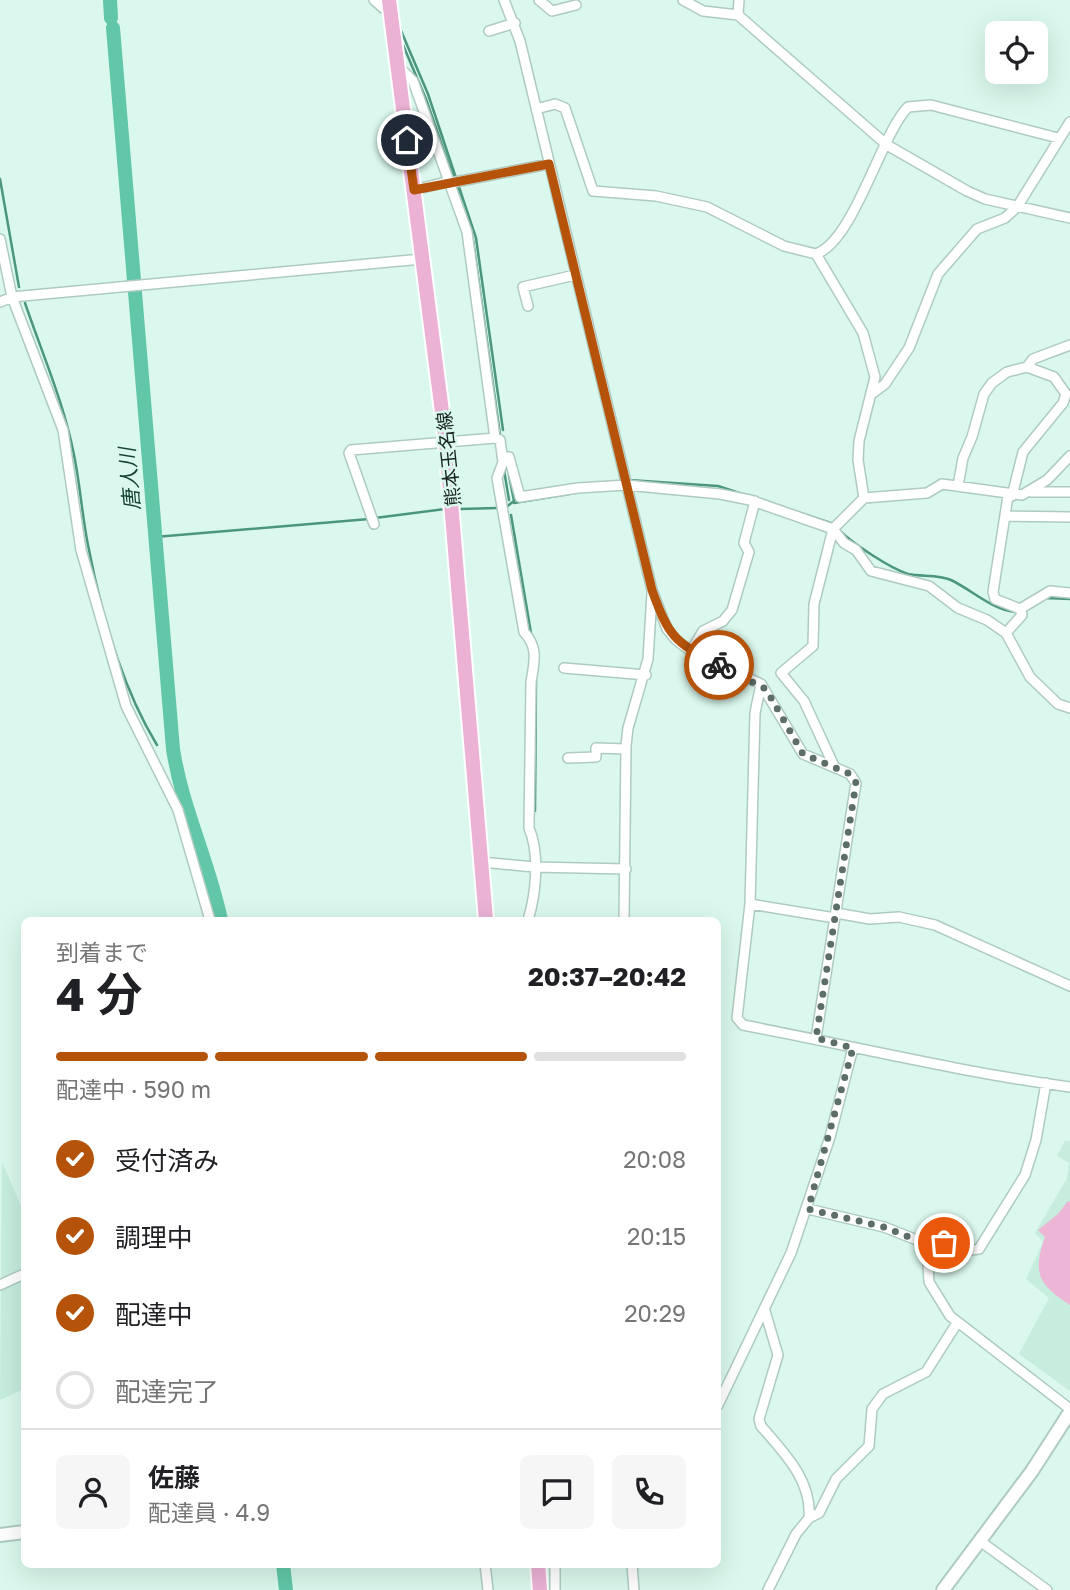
<!DOCTYPE html>
<html lang="ja">
<meta charset="utf-8">
<style>
:root{--surface:#fff;--page:#f6f6f6;--text:#202124;--muted:#757577;--line:#e0e0e0;--accent:#b45309}
body{margin:0;font-family:"Golos Text","Noto Sans JP",sans-serif;background:var(--page);color:var(--text);height:100vh;display:flex;flex-direction:column;font-size:26px;white-space:nowrap}
*{box-sizing:border-box;margin:0}
p{font-size:23px;color:var(--muted)}
.icon{flex:none;width:38px;height:38px;fill:none;stroke:currentColor;stroke-width:2;stroke-linecap:round;stroke-linejoin:round}
.map{position:relative;flex:1;overflow:hidden}
.drawer{position:absolute;left:21px;top:917px;width:700px;height:651px;display:flex;flex-direction:column;background:var(--surface);border-radius:10px;box-shadow:0 7px 28px #0002}
.drawer>*{flex:none}
.buttons{position:absolute;left:985px;top:21px;display:grid;gap:14px}
.buttons a{display:grid;place-items:center;width:63px;height:63px;border-radius:10px;background:var(--surface);box-shadow:0 7px 28px #0002;font-size:35px}
.pin{position:absolute;display:grid;place-items:center;width:60px;height:60px;color:#fff;margin:-30px;border:4px solid #fff;border-radius:50%;box-shadow:0 2px 7px #0007}
.courier{position:absolute;display:grid;place-items:center;width:70px;height:70px;margin:-35px;border:5px solid #b45309;border-radius:50%;background:#fff;color:#222;box-shadow:0 2px 9px #0007}
.head em{font-style:normal;font-weight:700}
.head div{display:flex;flex-direction:column-reverse}
.head{display:flex;align-items:center;justify-content:space-between;height:119px;padding:0 35px}
h1{font-size:46px;font-weight:700;line-height:52px}
.bar{display:grid;grid-template-columns:repeat(4,1fr);gap:10px 7px;align-content:center;height:84px;padding:0 35px}
.bar i{height:9px;border-radius:5px;background:var(--line)}
.bar .on{background:var(--accent)}
.bar p{grid-column:span 4}
.line{display:flex;align-items:center;gap:18px;padding:0 35px;border-top:2px solid var(--line)}
.line div{flex:1}
.round{display:grid;place-items:center;flex:none;width:74px;height:74px;border-radius:10px;background:var(--page)}
ol{padding:0 35px;list-style:none}
li{display:flex;align-items:center;gap:21px;height:77px}
li p{margin-inline-start:auto}
li .icon{padding:7px;border-radius:50%;background:var(--accent);color:#fff;stroke-width:4}
li:last-child{color:var(--muted)}
li i{width:38px;height:38px;border:4px solid var(--line);border-radius:50%}
.map>svg:first-child{display:block}
.built{fill:#c6edde}
.grass{fill:#edb5d6}
.lines{fill:none;stroke-linecap:round;stroke-linejoin:round}
.stream{stroke:#4c967f;stroke-width:2.5}
.river{stroke:#62c7a8;stroke-width:14}
.minor-casing{stroke:#afcbc0;stroke-width:12}
.tertiary-casing{stroke:#afcbc0;stroke-width:16}
.secondary-casing{stroke:#afcbc0;stroke-width:16}
.primary-casing{stroke:#fff;stroke-width:18}
.minor{stroke:#fff;stroke-width:9}
.tertiary{stroke:#fff;stroke-width:12}
.secondary{stroke:#fff;stroke-width:12}
.primary{stroke:#ebb2d6;stroke-width:14}
.done{stroke:#5d6e68;stroke-width:7;stroke-dasharray:0 12.6}
.route{stroke:#b45309;stroke-width:9}
.labels{text-anchor:middle;dominant-baseline:central;stroke-width:5;stroke-linejoin:round;paint-order:stroke}
.street-label{font-size:19px;fill:#192420;stroke:#daf8ed}
.water-label{font-size:21px;font-style:italic;fill:#164336;stroke:#daf8ed}
</style>
<div class="map">
<svg width="1070" height="1590" viewBox="0 0 1070 1590">
<rect width="100%" height="100%" fill="#daf8ed"/>
<path class="built" d="M1065 1141H1070V1391L1019 1354 1049 1298 1026 1279 1043 1242 1035 1233 1067 1178 1069 1163 1057 1156Z
M2 1162 24 1213V1389L0 1400Z"/>
<path class="grass" d="M1068 1201 1070 1202V1305C1039 1285 1032 1274 1045 1237L1038 1230 1058 1214Z"/>
<g class="lines">
<path class="stream" d="M399 26 428 94 476 238 503 430
M403 45 426 99 454 180
M0 179 19 287
M456 186 473 240 500 435
M25 303C42 353 64 403 74 455 80 484 82 515 88 545 101 613 121 686 157 745
M504 470 509 500
M629 480 718 486 831 523
M514 503 569 494
M505 508 514 501 509 475
M460 509 498 508
M511 515 531 633
M375 518 445 509
M839 530C853 544 890 568 908 574 922 577 938 574 951 580 972 590 991 609 1015 612
M155 537 369 519
M1025 610 1046 598 1070 599
M170 748 173 749
M535 811 536 681"/>
<path class="river" d="M110 0 111 18
M113 28 173 749C182 808 209 862 221 920
M283 1564 286 1590"/>
<g class="minor-casing">
<path id="minor" d="M374 0 383 8H390
M504 0 520 41 652 590 667 629 676 640 691 651 761 684 803 754 850 774 856 783 816 1038
M539 0 552 11 576 5
M683 0 703 11 738 15 887 145 967 191 985 199 1070 218
M738 15 739 0
M489 31 515 23
M398 66 413 81 467 232 495 438 500 440 503 462 497 478 524 632C539 648 534 663 531 682L529 828C540 854 536 894 528 920
M536 109 555 104 565 108 593 191 656 196 707 207 784 246 816 254C854 241 881 134 908 107L931 105 1058 138
M450 183 549 164
M414 190 450 181
M0 239 12 297 63 430 81 550 126 706 178 810 210 920
M816 254 863 333 875 377 859 441 858 460 864 498
M0 302 12 297 422 259
M528 306 523 287 575 275
M1027 367 1033 359 1070 345
M873 393 885 384 909 348 938 274 977 229 1005 218 1017 207 1070 122
M502 457H509L520 497 578 488 626 485 720 494 750 500 833 529 844 543 856 550 871 571 929 586 958 608 987 620 1006 633 1030 677 1058 704 1070 708
M958 486 963 458 972 437 984 394 992 383 1007 372 1027 367 1054 377 1066 394 1063 403 1023 452 1012 496
M1031 492H1070
M1008 496 993 592 995 599 1020 609
M1005 516 1070 517
M374 524 349 453 351 450 495 438
M1020 609 1050 591 1070 593
M1006 633 1022 615 1020 609
M691 651 703 631 723 621 732 610 749 552 744 543 755 501
M564 668 646 675
M761 684 755 713 750 904 737 1018 743 1025C852 1046 960 1072 1070 1087
M568 758 596 757V748L626 749
M834 766 804 701 781 673 813 646 814 604 833 529 864 498 927 493 942 484 1022 495 1047 480 1070 456
M482 862 534 867 626 869
M750 904 835 918
M836 913 870 919 899 917 935 925 1070 986
M624 920 626 746 628 728 648 659 652 593
M808 1209 884 1227 927 1244C945 1237 961 1254 979 1249L1025 1175 1036 1140 1046 1083
M927 1244 929 1282 950 1316 1070 1409
M0 1285 24 1274
M765 1311 778 1355 759 1419 761 1426C784 1453 812 1480 809 1518
M718 1405 791 1253 830 1137 853 1048
M980 1541 1047 1590
M485 1564 488 1590
M632 1564 634 1590
M555 1590V1564
M768 1590 796 1534 809 1518 819 1513 836 1479 869 1446 872 1409 883 1394 926 1372 957 1323"/>
</g>
<g class="tertiary-casing">
<path id="tertiary" d="M0 1535 24 1532"/>
</g>
<g class="secondary-casing">
<path id="secondary" d="M943 1590 1032 1471 1070 1412"/>
</g>
<g class="primary-casing">
<path id="primary" d="M389 0 446 443 486 920
M538 1564 540 1590"/>
</g>
<use href="#minor" class="minor"/>
<use href="#tertiary" class="tertiary"/>
<use href="#secondary" class="secondary"/>
<use href="#primary" class="primary"/>
</g>
<g class="lines">
<path class="done" d="M719 665 766 689 803 754 850 774 856 783 816 1038 853 1048 808 1209 884 1227 927 1244 934 1241 944 1243"/>
<path class="route" d="M407 140 414 190 549 164 652 590C669 637 674 642 719 665"/>
</g>
<g class="labels">
<g class="street-label">
<text transform="translate(448 459) rotate(-96)">熊本玉名線</text>
</g>
<g class="water-label">
<text transform="translate(129 479) rotate(-95)">唐人川</text>
</g>
</g>
</svg>
<div class="buttons">
<a><svg class="icon" aria-label="locate" viewBox="0 0 24 24"><circle cx="12" cy="12" r="6"/><path d="M12 2v4M12 18v4M2 12h4M18 12h4"/></svg></a>
</div>
<div class="pin" style="left:944px;top:1243px;background:#ea580c"><svg class="icon" aria-label="bag" viewBox="0 0 24 24"><path d="M5 8h14l-1 12H6zM9 8a3 3 0 0 1 6 0"/></svg></div>
<div class="pin" style="left:407px;top:140px;background:#1f2937"><svg class="icon" aria-label="home" viewBox="0 0 24 24"><path d="M3 11l9-7 9 7M6 9v11h12V9"/></svg></div>
<div class="courier" style="left:719px;top:665px"><svg class="icon" aria-label="bike" viewBox="0 0 24 24"><circle cx="6" cy="16" r="4"/><circle cx="18" cy="16" r="4"/><path d="M6 16l4-8h5l3 8M10 8l3 8H6M13 5h3"/></svg></div>
<section class="drawer">
<div class="head"><div><h1>4 分</h1><p>到着まで</p></div><em>20:37–20:42</em></div>
<div class="bar"><i class="on"></i><i class="on"></i><i class="on"></i><i></i><p>配達中 · 590 m</p></div>
<ol>
<li><svg class="icon" aria-label="check" viewBox="0 0 24 24"><path d="M5 12l5 5 9-10"/></svg>受付済み<p>20:08</p></li>
<li><svg class="icon" aria-label="check" viewBox="0 0 24 24"><path d="M5 12l5 5 9-10"/></svg>調理中<p>20:15</p></li>
<li><svg class="icon" aria-label="check" viewBox="0 0 24 24"><path d="M5 12l5 5 9-10"/></svg>配達中<p>20:29</p></li>
<li><i></i>配達完了</li>
</ol>
<div class="line" style="height:126px"><a class="round"><svg class="icon" aria-label="person" viewBox="0 0 24 24"><circle cx="12" cy="8" r="4"/><path d="M4 21q1-7 8-7t8 7"/></svg></a><div><b>佐藤</b><p>配達員 · 4.9</p></div><a class="round"><svg class="icon" aria-label="chat" viewBox="0 0 24 24"><path d="M4 5h16v11H9l-5 4z"/></svg></a><a class="round"><svg class="icon" aria-label="phone" viewBox="0 0 24 24"><path d="M5 4h4l2 5-3 2q2 4 5 5l2-3 5 2v4C11 20 4 13 5 4z"/></svg></a></div>
</section>
</div>
